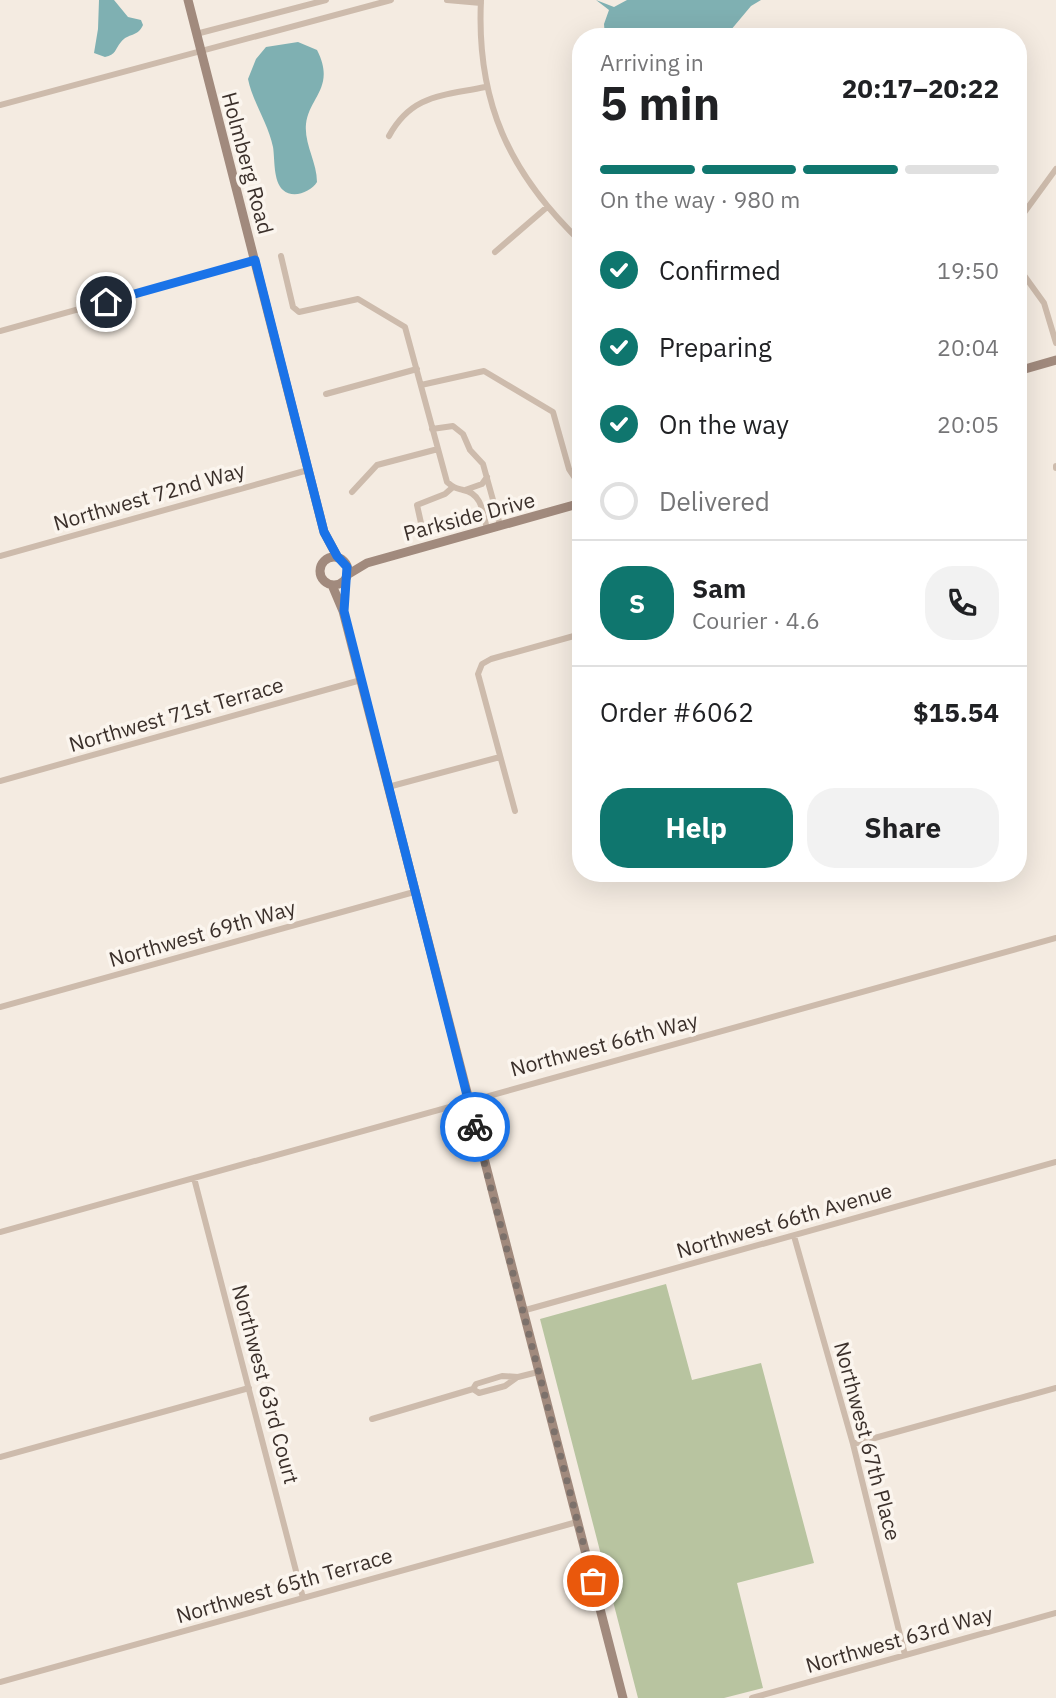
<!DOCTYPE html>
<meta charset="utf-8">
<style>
:root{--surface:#fff;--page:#f2f2f2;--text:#202124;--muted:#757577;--line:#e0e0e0;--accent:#0f766e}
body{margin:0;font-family:"IBM Plex Sans",sans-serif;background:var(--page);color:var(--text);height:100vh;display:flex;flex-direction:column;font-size:26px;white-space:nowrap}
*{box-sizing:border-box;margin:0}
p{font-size:23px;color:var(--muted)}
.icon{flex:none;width:38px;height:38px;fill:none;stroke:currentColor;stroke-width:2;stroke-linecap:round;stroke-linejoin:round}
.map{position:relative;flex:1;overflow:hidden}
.sheet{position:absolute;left:572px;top:28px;width:455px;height:854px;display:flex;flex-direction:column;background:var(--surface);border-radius:28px;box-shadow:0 7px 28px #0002}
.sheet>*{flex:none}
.pin{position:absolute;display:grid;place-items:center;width:60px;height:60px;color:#fff;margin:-30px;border:4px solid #fff;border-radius:50%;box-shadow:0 2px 7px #0007}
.courier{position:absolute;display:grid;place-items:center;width:70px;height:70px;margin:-35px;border:5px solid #1a73e8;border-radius:50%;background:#fff;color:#222;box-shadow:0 2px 9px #0007}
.headline em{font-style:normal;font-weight:700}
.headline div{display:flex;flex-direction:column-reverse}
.headline{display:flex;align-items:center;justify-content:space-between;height:119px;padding:0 28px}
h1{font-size:46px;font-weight:700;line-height:52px}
.bar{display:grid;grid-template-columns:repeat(4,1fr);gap:10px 7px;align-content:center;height:84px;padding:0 28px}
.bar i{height:9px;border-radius:5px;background:var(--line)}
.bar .active{background:var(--accent)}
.bar p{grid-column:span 4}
.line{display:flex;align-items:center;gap:18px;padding:0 28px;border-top:2px solid var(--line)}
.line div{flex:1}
.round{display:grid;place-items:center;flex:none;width:74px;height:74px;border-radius:28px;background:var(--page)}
ol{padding:0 28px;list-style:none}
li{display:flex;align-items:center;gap:21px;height:77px}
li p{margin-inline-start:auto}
li .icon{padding:7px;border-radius:50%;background:var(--accent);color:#fff;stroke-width:4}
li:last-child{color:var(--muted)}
li i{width:38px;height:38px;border:4px solid var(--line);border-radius:50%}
.button{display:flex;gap:14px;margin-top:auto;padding:14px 28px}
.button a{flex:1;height:80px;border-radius:28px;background:var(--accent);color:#fff;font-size:28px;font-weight:700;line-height:80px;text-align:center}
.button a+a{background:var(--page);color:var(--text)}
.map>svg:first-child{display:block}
.green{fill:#b8c4a0}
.water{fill:#7fb0b2}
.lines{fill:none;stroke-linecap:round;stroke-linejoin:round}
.street{stroke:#cdbbac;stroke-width:6}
.secondary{stroke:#a18a7d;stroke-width:9}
.done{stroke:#7c716b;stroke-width:7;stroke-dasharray:0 12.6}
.route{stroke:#1a73e8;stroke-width:9}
.labels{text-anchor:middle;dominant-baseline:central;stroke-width:7;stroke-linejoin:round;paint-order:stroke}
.street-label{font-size:21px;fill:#3b302b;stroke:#fbf5ee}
</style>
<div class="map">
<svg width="1056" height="1698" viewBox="0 0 1056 1698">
<rect width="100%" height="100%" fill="#f4ebe1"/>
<path class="green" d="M666 1284 692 1380 761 1363 814 1563 737 1583 763 1688 724 1698H638L540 1319Z"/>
<path class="water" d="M99 0H114L128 17 141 20 143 25C138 37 128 33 121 42 115 49 116 55 105 57L94 53 98 29Z
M596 0 614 7 627 0H761L751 6 725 37H605L604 24 609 10Z
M298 42 317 50C336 87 309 97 306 124 304 144 317 162 317 182 311 192 293 199 283 190 273 181 275 159 273 147 268 123 253 103 248 79L256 59 266 47Z"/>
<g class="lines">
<path class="street" d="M447 0 481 3
M481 0C476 101 509 173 581 242
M196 34 326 0
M0 105 391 0
M389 136C412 94 443 96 485 87
M1018 221 1056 169
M495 252 546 208
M281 256 293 307 299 312 358 299 405 327 447 482C454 488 456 488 463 490 482 493 483 513 487 529
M1018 267 1044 303 1056 343
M0 331 255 260
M421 385 484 371 553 412 569 469 575 478 581 479
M326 394 417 369
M432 429 453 426 463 434 470 450 483 464 500 525
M1056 466V468
M465 490 482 484 487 477
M352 492 377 465 438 449
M421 523 417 505 445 494 453 487
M0 556 308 470
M0 781 361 680
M388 787 500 757
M515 811 478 674 482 664 491 659 581 634
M0 1007 414 892
M194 1178 303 1598
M0 1232 1056 938
M794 1236 853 1444 905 1655
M522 1311 1056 1162
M473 1389 479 1393 505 1386 516 1378
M372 1419 473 1389 476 1384 502 1376 518 1377 538 1372
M853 1444 1056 1388
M0 1457 249 1388
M0 1682 577 1522
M752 1698 1056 1613"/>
<path class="secondary" d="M188 0 324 532 338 558
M1018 371 1056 360
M320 571a14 14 0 1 1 28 0a14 14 0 1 1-28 0Z
M347 575 367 563 581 503
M332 585 343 611 623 1698"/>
</g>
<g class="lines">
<path class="done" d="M475 1127 593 1581"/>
<path class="route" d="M106 302 255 260 324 532 337 556 347 567 344 611 475 1127"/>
</g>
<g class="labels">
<g class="street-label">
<text transform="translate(248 163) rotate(75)">Holmberg Road</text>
<text transform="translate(149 496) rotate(-16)">Northwest 72nd Way</text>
<text transform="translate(469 516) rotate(-15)">Parkside Drive</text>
<text transform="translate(176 714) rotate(-16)">Northwest 71st Terrace</text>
<text transform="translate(202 933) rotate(-16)">Northwest 69th Way</text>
<text transform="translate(604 1044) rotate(-15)">Northwest 66th Way</text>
<text transform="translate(784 1220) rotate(-16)">Northwest 66th Avenue</text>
<text transform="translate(266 1384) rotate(75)">Northwest 63rd Court</text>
<text transform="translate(868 1441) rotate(75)">Northwest 67th Place</text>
<text transform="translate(284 1585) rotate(-16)">Northwest 65th Terrace</text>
<text transform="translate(899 1639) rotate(-16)">Northwest 63rd Way</text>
</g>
</g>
</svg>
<div class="pin" style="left:593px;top:1581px;background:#ea580c"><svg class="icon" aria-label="bag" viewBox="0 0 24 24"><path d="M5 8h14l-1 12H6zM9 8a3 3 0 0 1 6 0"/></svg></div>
<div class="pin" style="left:106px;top:302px;background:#1f2937"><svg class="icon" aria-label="home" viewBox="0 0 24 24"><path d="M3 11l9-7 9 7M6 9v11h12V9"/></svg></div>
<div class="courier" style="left:475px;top:1127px"><svg class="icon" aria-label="bike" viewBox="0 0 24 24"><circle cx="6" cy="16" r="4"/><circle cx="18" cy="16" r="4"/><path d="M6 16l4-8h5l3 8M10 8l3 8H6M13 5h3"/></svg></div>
<section class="sheet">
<div class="headline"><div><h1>5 min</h1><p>Arriving in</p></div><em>20:17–20:22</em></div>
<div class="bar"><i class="active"></i><i class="active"></i><i class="active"></i><i></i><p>On the way · 980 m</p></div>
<ol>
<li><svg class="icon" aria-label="check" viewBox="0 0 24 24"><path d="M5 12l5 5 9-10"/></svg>Confirmed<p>19:50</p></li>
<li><svg class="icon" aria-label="check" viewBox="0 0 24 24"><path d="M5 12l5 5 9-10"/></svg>Preparing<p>20:04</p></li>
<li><svg class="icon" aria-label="check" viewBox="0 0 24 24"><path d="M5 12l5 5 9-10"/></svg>On the way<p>20:05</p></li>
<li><i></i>Delivered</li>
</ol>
<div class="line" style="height:126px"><b class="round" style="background:var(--accent);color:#fff">S</b><div><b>Sam</b><p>Courier · 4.6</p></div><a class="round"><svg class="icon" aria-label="phone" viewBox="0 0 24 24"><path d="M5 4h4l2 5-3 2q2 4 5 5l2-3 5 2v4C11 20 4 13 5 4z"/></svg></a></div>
<div class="line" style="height:91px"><div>Order #6062</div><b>$15.54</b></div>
<div class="button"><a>Help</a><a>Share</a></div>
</section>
</div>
